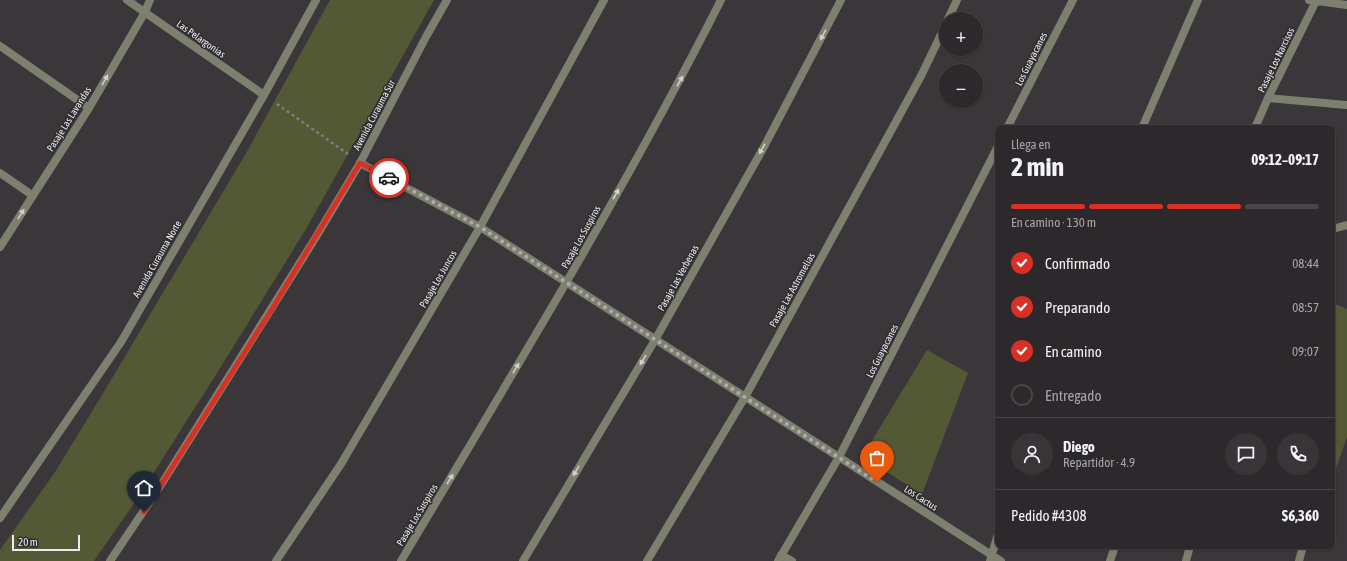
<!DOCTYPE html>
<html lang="es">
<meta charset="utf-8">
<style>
:root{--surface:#2c282b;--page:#383437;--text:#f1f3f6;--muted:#a6a6a9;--line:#484447;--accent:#d93025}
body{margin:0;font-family:"Asap Condensed",sans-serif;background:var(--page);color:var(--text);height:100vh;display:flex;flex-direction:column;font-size:15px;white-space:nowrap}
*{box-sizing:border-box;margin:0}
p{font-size:13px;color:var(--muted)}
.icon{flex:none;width:22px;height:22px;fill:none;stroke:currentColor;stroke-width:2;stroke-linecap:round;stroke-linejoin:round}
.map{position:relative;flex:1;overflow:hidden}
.details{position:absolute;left:995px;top:125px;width:340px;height:424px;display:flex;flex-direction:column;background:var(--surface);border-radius:8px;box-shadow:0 1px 3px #0004,0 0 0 1px var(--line)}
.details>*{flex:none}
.fabs{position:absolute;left:939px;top:12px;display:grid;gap:8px}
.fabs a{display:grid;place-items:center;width:44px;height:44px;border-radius:50%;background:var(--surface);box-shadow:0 1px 3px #0004,0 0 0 1px var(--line);font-size:20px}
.scale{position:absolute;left:12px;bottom:10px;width:68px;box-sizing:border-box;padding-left:4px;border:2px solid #edebed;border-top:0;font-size:11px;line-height:14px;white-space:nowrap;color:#edebed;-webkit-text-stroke:3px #2f2c2f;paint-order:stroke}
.pin{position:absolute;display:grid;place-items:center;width:34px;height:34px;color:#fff;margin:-41px -17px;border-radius:50% 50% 50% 0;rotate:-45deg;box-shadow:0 0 4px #0007}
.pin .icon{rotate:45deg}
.courier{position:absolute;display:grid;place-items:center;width:40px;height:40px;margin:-20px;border:3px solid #d93025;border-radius:50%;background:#fff;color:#222;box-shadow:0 1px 5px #0007}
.head em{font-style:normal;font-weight:700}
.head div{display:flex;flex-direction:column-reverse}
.head{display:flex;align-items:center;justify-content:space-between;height:68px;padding:0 16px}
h1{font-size:26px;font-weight:700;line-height:30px}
.bar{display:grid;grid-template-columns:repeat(4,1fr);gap:6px 4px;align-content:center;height:48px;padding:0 16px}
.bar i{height:5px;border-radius:3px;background:var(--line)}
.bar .active{background:var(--accent)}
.bar p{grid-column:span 4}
.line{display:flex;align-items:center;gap:10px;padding:0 16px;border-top:1px solid var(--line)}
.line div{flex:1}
.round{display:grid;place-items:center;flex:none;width:42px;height:42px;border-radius:21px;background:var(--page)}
ol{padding:0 16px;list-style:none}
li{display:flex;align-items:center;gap:12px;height:44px}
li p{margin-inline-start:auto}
li .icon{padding:4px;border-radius:50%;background:var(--accent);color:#fff;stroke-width:4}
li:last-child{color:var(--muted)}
li i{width:22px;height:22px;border:2px solid var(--line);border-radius:50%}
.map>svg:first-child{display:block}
.green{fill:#545935}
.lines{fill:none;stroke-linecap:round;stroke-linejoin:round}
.path{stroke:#817d80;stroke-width:2.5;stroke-dasharray:3 3;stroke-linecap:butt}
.minor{stroke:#7d806e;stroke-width:8}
.tertiary{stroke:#7d806e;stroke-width:8}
.oneway{fill:#d1d0cd}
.done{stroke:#aeacae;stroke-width:4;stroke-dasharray:0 7.2}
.route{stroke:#d93025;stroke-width:5}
.labels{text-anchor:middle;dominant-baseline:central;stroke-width:3;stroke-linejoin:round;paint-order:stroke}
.street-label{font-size:10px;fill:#edebed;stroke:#2f2c2f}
</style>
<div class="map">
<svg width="1347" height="561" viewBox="0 0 1347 561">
<rect width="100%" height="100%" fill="#3a3639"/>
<path class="green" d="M330 0H434L306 229 217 373 135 502 94 561H0V550L55 472 102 395 245 155Z
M1332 303 1347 309V437L1334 474 1332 473Z
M927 350 968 373 922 494 867 460 865 452Z"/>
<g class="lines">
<path class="path" d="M277 104 348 154"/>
<path class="minor" d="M127 0 264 95
M1309 0 1347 5
M948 19 957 0
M0 46 89 108
M1268 98 1347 105
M1007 128 1073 0
M1142 128 1198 0
M1255 128 1268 98 1316 1
M360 163 480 227 1001 561
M0 173 32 195
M1332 229 1347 225
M0 247 89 108 145 12 150 0
M781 555 792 561
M276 561 341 464 480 227 604 0
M401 561C511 376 624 192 721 0
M523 561 655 340 765 145 841 0
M647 561 745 397 921 76 946 24
M778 561 839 457 998 146
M990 561 998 534
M1110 561 1115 546
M1186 561 1190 546
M1299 561 1303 546"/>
<path class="tertiary" d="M0 518 121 342 264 95 316 0
M110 561 159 488 316 237 360 163 427 35 447 0"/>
</g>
<defs><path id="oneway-solid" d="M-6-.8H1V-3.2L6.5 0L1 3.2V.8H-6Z"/></defs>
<g class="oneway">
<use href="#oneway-solid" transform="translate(823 35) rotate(118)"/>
<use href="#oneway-solid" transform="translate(105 80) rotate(-60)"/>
<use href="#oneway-solid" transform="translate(680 81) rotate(-61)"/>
<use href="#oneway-solid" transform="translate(762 149) rotate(119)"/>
<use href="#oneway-solid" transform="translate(616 194) rotate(-61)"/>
<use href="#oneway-solid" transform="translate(21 214) rotate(-58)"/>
<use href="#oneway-solid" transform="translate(643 360) rotate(121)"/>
<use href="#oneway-solid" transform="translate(516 368) rotate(-59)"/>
<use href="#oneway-solid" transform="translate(576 471) rotate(121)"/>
<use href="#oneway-solid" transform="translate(450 479) rotate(-59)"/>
</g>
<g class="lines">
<path class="done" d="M389 178 480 227 877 482"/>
<path class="route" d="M144 512 272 309 360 163 389 178"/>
</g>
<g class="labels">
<g class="street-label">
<text transform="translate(201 39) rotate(35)">Las Pelargonias</text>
<text transform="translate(1031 59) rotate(-63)">Los Guayacanes</text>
<text transform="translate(1276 60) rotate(-64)">Pasaje Los Narcisos</text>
<text transform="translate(374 115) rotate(-62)">Avenida Curauma Sur</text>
<text transform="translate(69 119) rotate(-58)">Pasaje Las Lavandas</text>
<text transform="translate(581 237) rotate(-61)">Pasaje Los Suspiros</text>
<text transform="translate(157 259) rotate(-60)">Avenida Curauma Norte</text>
<text transform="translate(678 278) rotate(-61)">Pasaje Las Verbenas</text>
<text transform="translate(438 279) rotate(-60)">Pasaje Los Juncos</text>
<text transform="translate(792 290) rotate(-61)">Pasaje Las Astromelias</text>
<text transform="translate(882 351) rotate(-63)">Los Guayacanes</text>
<text transform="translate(921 498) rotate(33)">Los Cactus</text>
<text transform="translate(417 515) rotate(-59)">Pasaje Los Suspiros</text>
</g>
</g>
</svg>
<div class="fabs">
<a>+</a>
<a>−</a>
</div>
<div class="scale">20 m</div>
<div class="pin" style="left:877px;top:482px;background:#ea580c"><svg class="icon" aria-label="bag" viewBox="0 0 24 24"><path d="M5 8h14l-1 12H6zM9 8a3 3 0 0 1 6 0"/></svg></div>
<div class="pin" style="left:144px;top:512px;background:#1f2937"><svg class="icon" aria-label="home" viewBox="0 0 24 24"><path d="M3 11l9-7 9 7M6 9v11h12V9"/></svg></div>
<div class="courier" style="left:389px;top:178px"><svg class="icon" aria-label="car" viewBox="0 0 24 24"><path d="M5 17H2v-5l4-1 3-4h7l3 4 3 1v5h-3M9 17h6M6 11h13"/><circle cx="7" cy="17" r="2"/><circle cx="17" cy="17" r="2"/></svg></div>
<section class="details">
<div class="head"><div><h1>2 min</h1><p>Llega en</p></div><em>09:12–09:17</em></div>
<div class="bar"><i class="active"></i><i class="active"></i><i class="active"></i><i></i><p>En camino · 130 m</p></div>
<ol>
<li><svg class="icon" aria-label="check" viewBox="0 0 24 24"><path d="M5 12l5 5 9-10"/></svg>Confirmado<p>08:44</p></li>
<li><svg class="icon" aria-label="check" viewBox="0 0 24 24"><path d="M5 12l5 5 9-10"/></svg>Preparando<p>08:57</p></li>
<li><svg class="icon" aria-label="check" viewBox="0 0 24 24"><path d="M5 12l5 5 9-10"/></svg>En camino<p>09:07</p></li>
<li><i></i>Entregado</li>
</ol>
<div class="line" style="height:72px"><a class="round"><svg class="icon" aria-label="person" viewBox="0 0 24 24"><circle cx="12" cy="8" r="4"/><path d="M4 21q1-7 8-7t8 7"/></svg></a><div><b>Diego</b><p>Repartidor · 4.9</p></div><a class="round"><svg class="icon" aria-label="chat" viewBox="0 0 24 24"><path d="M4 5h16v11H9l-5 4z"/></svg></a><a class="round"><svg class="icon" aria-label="phone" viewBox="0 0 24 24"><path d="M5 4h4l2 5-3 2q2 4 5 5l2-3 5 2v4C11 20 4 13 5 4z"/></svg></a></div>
<div class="line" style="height:52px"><div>Pedido #4308</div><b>$6,360</b></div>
</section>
</div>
